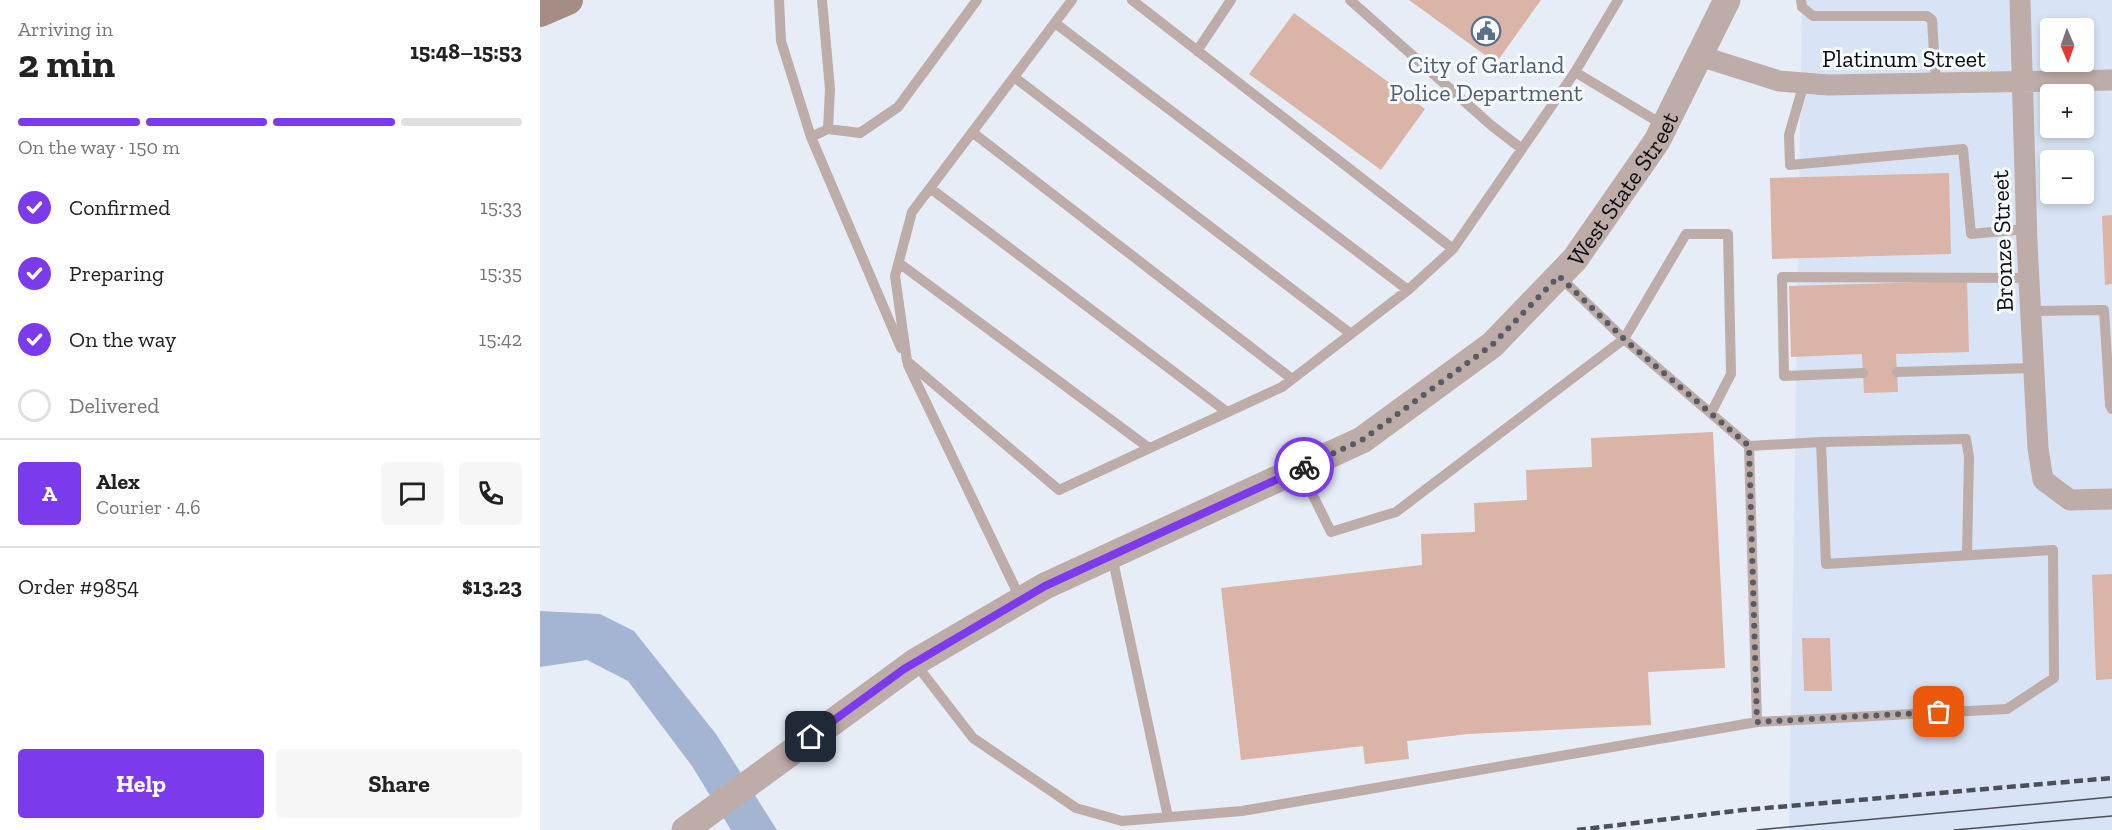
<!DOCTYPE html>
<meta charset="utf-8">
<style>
:root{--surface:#fff;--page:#f6f6f6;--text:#222;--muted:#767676;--line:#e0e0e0;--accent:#7c3aed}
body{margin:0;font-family:"Zilla Slab",serif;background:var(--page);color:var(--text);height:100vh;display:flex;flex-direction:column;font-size:22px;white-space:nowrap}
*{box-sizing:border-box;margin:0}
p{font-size:20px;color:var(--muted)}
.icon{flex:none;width:33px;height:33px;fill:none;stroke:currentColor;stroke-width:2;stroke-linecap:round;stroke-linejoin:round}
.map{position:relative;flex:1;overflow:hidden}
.panel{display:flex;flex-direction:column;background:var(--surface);width:540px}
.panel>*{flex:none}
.needle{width:39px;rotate:178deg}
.buttons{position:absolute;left:1500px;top:18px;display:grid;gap:12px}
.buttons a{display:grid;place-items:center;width:54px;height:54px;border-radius:6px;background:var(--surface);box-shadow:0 3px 9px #0003;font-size:30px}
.pin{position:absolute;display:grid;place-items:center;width:51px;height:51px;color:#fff;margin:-26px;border-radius:12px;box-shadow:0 3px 9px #0006}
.courier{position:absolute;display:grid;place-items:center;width:60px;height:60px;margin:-30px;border:4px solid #7c3aed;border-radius:50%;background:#fff;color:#222;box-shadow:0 2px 8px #0007}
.head em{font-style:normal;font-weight:700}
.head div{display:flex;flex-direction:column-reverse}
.head{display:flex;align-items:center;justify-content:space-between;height:102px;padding:0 18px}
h1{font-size:39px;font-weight:700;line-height:45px}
.bar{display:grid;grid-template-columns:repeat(4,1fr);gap:9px 6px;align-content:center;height:72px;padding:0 18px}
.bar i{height:8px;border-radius:4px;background:var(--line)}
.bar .on{background:var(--accent)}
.bar p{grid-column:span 4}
.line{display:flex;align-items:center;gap:15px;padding:0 18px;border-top:2px solid var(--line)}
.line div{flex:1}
.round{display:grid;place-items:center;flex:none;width:63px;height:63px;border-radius:6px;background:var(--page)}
ol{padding:0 18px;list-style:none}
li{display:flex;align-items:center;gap:18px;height:66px}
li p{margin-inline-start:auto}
li .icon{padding:6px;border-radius:50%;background:var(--accent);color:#fff;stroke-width:4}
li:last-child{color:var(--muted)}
li i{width:33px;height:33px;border:3px solid var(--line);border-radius:50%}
.primary-button{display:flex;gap:12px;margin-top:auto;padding:12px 18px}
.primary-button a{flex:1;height:69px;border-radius:6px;background:var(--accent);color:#fff;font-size:24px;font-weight:700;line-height:69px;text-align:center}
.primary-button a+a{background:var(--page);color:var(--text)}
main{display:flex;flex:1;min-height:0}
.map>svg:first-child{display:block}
.built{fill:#d8e4f5;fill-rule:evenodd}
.water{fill:#a4b5d4}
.building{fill:#dab4a6}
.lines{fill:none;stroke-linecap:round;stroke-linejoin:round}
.service{stroke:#bdaca7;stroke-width:10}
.minor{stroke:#bdaca7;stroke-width:21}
.tertiary{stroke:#bdaca7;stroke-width:27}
.secondary{stroke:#a58c85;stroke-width:30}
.tram{stroke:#4c4f55;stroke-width:1.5}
.rail{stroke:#4c4f55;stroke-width:4.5;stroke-dasharray:9 4.5;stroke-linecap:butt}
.done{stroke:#585b62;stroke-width:6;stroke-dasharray:0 10.8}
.route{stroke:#7c3aed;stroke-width:8}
.labels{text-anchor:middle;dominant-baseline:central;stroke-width:6;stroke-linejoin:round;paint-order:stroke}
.street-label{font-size:24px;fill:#0b0d11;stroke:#f7fafe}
.service-label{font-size:24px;fill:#4e5e75;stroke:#f7fafe}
</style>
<main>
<section class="panel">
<div class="head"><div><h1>2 min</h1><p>Arriving in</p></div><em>15:48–15:53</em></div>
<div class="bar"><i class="on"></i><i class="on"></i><i class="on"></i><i></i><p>On the way · 150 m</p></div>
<ol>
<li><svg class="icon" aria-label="check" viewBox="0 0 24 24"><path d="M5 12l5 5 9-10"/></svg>Confirmed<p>15:33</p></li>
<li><svg class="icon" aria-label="check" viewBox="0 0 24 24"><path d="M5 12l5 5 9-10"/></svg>Preparing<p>15:35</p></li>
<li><svg class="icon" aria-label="check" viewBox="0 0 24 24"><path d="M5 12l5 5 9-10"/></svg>On the way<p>15:42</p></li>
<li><i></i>Delivered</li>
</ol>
<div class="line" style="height:108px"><b class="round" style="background:var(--accent);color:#fff">A</b><div><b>Alex</b><p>Courier · 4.6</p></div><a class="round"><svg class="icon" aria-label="chat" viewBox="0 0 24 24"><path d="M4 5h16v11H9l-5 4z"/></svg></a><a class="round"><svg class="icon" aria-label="phone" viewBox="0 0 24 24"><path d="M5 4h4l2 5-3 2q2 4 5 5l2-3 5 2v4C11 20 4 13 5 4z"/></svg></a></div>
<div class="line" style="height:78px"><div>Order #9854</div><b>$13.23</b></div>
<div class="primary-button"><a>Help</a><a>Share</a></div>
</section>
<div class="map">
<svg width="1572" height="830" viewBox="0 0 1572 830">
<rect width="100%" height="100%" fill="#e6edf7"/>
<path class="built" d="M1262 0H1572V830H1249ZM1510 28H1544V62H1510ZM1510 94H1544V128H1510ZM1510 160H1544V194H1510Z"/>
<path class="water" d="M0 611 60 614 94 631 176 734 237 830H191L152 766 88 681 47 660 0 667Z"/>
<path class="building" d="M869 0H1001L956 63Z
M754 13 885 109 841 170 709 74Z
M1409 173 1411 254 1232 259 1230 178Z
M1572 215V284L1565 285 1562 216Z
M1427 281 1429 352 1356 354 1358 392 1324 393 1322 354 1251 357 1249 286Z
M1173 432 1185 668 1108 672 1111 725 928 734 867 741 869 759 825 764 823 746 701 760 681 588 882 565 881 534 935 532 934 503 987 500 986 470 1052 467 1051 438Z
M1572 574V679L1556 680 1552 575Z
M1262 638H1290L1292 691H1264Z"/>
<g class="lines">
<path class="service" d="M239 0 241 41 271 137 288 129 320 133 358 107 437 0
M282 0 290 89 288 129
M532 0 372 212 355 276 367 361 519 490 742 387 868 290 913 249 1035 72 1125 126
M592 0 913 249
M810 0 952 126 982 149
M1261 0 1262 7 1273 16H1387L1392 20 1396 84
M515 23 868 290
M657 51 691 0
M1035 72 1078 0
M474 77 811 334
M1264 83 1249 135 1250 165 1423 149 1431 234 1486 229
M432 132 752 379
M271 137 361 348
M390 188 687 412
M359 263 609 448
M1490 311 1564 310 1570 405 1572 409
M368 365 481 600
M1357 372 1493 368
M1323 373 1244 376 1242 277 1489 278
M1281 442 1426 439 1429 457 1427 555
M1209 446 1281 442 1286 564 1513 550 1514 678 1467 709 1217 722
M760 469 791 532 856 512 1084 339 1019 276
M572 556 628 817
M375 663 433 738 536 808 582 821 702 811 1217 722 1209 446 1084 339 1146 234H1188L1191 374 1171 413"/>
<path class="minor" d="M1480 0 1487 243 1498 448 1503 480 1530 500 1572 499
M1160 56 1239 81 1288 85 1572 80"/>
<path class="tertiary" id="s1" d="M145 830 375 662 505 586 822 440 952 345 1035 259 1117 141 1187 0"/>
<path class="secondary" d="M0 12 28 0"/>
<path class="tram" d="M1217 830 1572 797
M1414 830 1572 816"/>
<path class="rail" d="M1037 830 1203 810 1572 778"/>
</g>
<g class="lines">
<path class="done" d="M764 467 822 440 952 345 1019 276 1084 339 1209 446 1217 722 1399 712"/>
<path class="route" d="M271 737 364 669 505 586 764 467"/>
</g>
<defs>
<g id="civic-ring" transform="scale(1.5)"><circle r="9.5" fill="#f7fafe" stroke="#5c6f8a" stroke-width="1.5"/><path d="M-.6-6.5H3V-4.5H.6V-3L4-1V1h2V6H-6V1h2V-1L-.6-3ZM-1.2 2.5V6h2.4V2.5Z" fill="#5c6f8a"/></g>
</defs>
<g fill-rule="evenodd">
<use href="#civic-ring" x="946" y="31"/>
</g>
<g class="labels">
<g class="street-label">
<text x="1364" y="58">Platinum Street</text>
<text stroke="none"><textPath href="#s1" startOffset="1150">West State Street</textPath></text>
<text transform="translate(1462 241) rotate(-92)">Bronze Street</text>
</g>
<g class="service-label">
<text x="946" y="64">City of Garland<tspan x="946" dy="28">Police Department</tspan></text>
</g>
</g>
</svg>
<div class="buttons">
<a><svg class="needle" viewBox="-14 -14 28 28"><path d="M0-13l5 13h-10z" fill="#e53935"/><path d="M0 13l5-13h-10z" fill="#767676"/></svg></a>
<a>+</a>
<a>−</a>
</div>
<div class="pin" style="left:1399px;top:712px;background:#ea580c"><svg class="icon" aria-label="bag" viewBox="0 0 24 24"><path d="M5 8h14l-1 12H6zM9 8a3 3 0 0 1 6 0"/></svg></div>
<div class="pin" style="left:271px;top:737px;background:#1f2937"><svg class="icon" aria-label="home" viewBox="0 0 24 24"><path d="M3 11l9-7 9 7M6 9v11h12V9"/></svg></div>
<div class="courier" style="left:764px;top:467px"><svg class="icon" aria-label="bike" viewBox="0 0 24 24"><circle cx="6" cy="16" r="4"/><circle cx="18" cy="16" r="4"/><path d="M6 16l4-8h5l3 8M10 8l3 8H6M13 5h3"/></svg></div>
</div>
</main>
